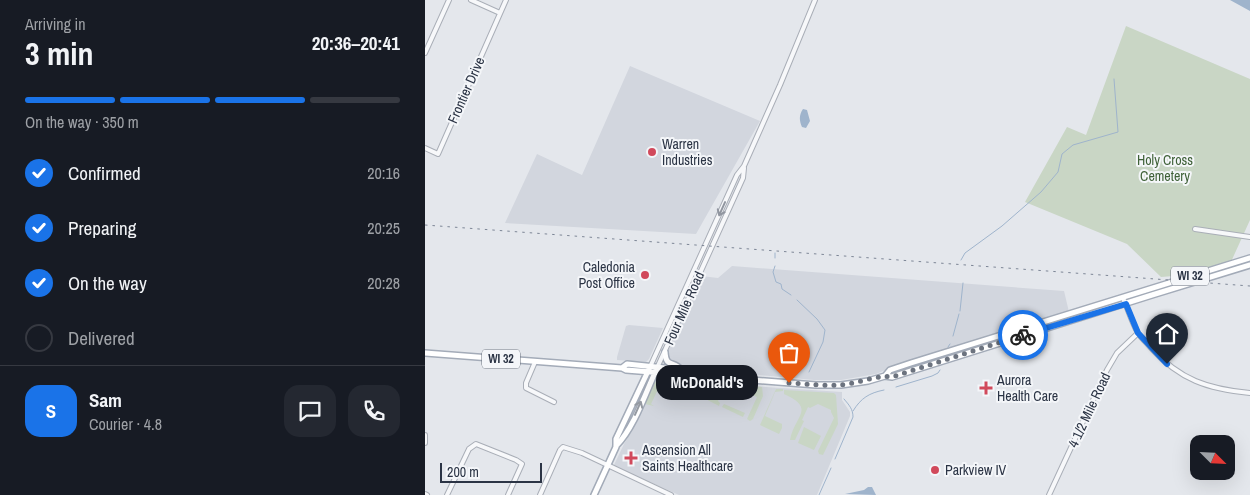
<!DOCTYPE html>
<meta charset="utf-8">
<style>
:root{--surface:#171b24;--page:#242831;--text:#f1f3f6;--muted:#9ea1a6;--line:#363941;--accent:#1a73e8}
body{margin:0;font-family:"Archivo Narrow",sans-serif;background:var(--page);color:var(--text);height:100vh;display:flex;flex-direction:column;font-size:19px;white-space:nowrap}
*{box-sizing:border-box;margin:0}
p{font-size:16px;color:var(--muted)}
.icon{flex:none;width:28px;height:28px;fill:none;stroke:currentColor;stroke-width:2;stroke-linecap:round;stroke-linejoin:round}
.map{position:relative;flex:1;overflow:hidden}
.drawer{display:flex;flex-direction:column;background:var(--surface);width:425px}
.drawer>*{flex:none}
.needle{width:32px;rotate:114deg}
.tools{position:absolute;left:765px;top:435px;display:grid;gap:10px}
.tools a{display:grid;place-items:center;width:45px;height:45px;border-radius:10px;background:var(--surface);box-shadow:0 5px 20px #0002;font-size:25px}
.scale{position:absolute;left:15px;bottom:12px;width:102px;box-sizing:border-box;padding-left:5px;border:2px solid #2b3445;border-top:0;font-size:14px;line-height:18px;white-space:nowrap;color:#2b3445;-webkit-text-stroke:4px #f4f6f9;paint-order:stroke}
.pin{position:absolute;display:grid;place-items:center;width:42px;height:42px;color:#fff;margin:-51px -21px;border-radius:50% 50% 50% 0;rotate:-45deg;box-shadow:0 0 5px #0007}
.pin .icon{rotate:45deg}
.courier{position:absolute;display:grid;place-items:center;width:50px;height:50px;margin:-25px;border:4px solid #1a73e8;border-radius:50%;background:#fff;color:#222;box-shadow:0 1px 6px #0007}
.bubble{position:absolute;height:35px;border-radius:15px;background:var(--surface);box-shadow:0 5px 20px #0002;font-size:16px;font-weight:700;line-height:35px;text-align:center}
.headline em{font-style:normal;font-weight:700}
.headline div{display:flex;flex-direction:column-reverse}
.headline{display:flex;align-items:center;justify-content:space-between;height:85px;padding:0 25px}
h1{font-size:32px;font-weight:700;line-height:38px}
.bar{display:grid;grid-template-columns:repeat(4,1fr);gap:8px 5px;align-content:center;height:60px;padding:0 25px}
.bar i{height:6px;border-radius:4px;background:var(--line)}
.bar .selected{background:var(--accent)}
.bar p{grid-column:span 4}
.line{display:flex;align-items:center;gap:12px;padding:0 25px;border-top:1px solid var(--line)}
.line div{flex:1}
.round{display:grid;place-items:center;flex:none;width:52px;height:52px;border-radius:15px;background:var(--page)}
ol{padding:0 25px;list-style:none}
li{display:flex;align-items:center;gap:15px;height:55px}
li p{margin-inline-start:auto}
li .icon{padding:5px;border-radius:50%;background:var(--accent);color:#fff;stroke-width:4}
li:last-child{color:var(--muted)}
li i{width:28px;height:28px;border:2px solid var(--line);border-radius:50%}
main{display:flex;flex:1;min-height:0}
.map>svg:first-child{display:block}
.built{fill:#d2d6de}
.green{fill:#c9d6c5}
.water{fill:#9fb4cc}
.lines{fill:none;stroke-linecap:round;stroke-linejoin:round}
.stream{stroke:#9fb4cc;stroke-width:1}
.minor-casing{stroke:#a9aeb7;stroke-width:6}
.major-casing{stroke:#a3abb8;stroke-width:8}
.minor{stroke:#f7f8fa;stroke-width:4}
.major{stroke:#fff;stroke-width:5}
.rail{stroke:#7d8696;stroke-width:1;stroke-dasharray:2.5 5;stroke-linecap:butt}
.oneway{stroke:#9196a0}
.oneway2{stroke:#959aa2}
.done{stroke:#6c737f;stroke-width:5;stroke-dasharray:0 9}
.route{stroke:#1a73e8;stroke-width:6}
.poi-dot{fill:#d1495b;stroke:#f4f6f9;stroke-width:2}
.labels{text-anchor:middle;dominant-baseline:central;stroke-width:4;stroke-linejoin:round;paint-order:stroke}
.shield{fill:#f4f6f9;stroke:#676e7b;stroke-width:1}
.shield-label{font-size:12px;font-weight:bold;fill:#2b3445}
.street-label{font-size:14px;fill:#2b3445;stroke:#f4f6f9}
.poi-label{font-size:14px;fill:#2b3445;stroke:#f4f6f9;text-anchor:start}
.park-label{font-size:14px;fill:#3f6138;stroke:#f4f6f9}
</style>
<main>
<section class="drawer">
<div class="headline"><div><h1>3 min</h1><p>Arriving in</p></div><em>20:36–20:41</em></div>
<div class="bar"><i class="selected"></i><i class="selected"></i><i class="selected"></i><i></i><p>On the way · 350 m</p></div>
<ol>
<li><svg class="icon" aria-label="check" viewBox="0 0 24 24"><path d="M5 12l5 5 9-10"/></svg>Confirmed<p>20:16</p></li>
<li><svg class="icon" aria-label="check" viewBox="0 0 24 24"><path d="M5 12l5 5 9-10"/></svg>Preparing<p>20:25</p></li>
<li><svg class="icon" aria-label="check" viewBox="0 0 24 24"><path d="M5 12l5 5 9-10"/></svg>On the way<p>20:28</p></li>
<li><i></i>Delivered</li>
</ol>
<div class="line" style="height:90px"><b class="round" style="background:var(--accent);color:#fff">S</b><div><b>Sam</b><p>Courier · 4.8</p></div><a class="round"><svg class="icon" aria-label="chat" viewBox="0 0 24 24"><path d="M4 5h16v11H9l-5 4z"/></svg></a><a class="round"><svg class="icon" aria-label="phone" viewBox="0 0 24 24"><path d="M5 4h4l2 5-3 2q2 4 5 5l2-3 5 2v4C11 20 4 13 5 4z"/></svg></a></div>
</section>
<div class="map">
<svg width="825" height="495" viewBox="0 0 825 495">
<rect width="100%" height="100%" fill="#e4e7ec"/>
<path class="built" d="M205 66 335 121 271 234 80 223 112 154 157 175Z
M307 266 639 291 644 312 477 363 451 374 416 380H389L278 370 247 364 243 361 242 353 276 276 293 278Z
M204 325 238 328 224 359 221 362 192 360V357L201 326Z
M237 376 312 385 417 392V400L425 412V416L392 495H254L191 467 189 465 199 444 212 422 229 381Z"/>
<path class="green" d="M701 26 825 79V220L805 264 773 274 736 277 702 244 600 202 642 127 661 135Z
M235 378 274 381 271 393V389L255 382 240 381V384L236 383 226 404 229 406 220 404 230 382Z
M282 382 337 387 338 396 328 419 325 421 322 419 332 397 314 389 311 391 298 390 293 401 295 403 294 406 275 396Z
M351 389H358V391L350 392 340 416 357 424V428L354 434 335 425Z
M359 390 409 393 411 395 413 424 398 455 394 454 393 451 409 418 406 412V410L393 404 385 408 383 407 377 420 379 421 370 440H365C369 416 392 409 359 394Z
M299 404 320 413 318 417 297 407Z
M379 427 396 436 389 450 373 443Z"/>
<path class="water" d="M805 0H825V11Z
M378 109 382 110 385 121 381 128 377 127C374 120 374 115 378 109Z
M443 487H447L451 495 420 494 439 490Z"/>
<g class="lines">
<path class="stream" d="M350 258V253
M536 260 540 253 577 226 616 192 633 172 637 154 648 145 693 132 689 79
M350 266 348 272 351 282 356 284 357 289 366 295
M372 300 392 319 400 330 398 342 384 372
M535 311 538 283
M528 336 534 314
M523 347 525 344
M471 387 507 376 513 373 515 370
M428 411C436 398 444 393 459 390
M410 459 428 417C428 409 424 405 419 399
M394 495 406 468"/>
<g class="minor-casing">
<path id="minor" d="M46 0 75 13
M0 53 24 0
M0 148 13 154 81 0
M770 229 825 237
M698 298C703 309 707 323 713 333 717 339 722 343 726 348 755 380 783 389 825 393
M110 362 101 383V388L129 402
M225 367 312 175 319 166 355 85 390 0
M232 368 318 178 319 168
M0 435V443
M0 494 2 495
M22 495 44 449 51 444 91 460 97 464 83 495
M115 495 135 450 138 447 157 453 246 495
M624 495 682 370 692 353 713 333"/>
</g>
<g class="major-casing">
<path id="major" d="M240 352C241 369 249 360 256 370
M0 353 197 368 201 370 391 385H416L443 381 460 376 467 377 727 295 825 265
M197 368 202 364 259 370 273 374
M460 376 465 370 486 363 825 258
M191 446C209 428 221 392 232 368
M169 495 191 447V439L225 367"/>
</g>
<use href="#minor" class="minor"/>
<use href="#major" class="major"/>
<path class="rail" d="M0 225 825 286"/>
</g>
<defs><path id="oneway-shaft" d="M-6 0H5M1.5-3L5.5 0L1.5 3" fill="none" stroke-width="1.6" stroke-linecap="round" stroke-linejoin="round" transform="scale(1.25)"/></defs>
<use class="oneway" href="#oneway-shaft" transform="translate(297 209) rotate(114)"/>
<use class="oneway2" href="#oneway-shaft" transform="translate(213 408) rotate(-66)"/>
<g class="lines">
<path class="done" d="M364 383C382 384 399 386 416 385 431 384 455 374 467 377L598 335"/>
<path class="route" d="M598 335 701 304 713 333 742 364"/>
</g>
<g class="poi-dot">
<circle cx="227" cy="152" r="5"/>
<circle cx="220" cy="275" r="5"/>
<path d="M558.5 380.5h5v5h5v5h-5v5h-5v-5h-5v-5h5z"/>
<path d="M203.5 450.5h5v5h5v5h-5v5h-5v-5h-5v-5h5z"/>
<circle cx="510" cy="470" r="5"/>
</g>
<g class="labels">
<g class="shield">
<rect x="746" y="266.5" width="38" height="19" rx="4"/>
<rect x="57" y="349.5" width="38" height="19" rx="4"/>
</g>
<g class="shield-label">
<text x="765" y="276">WI 32</text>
<text x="76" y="359">WI 32</text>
</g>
<g class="street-label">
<text transform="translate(41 90) rotate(-66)">Frontier Drive</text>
<text transform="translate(259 308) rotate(-66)">Four Mile Road</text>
<text transform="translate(664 410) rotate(-65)">4 1/2 Mile Road</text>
</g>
<g class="poi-label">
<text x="237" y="144">Warren<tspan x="237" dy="16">Industries</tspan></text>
<text x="210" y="267" text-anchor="end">Caledonia<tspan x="210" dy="16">Post Office</tspan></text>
<text x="572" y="380">Aurora<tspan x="572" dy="16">Health Care</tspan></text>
<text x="217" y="450">Ascension All<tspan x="217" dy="16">Saints Healthcare</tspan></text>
<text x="520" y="470">Parkview IV</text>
</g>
<g class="park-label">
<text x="740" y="160">Holy Cross<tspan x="740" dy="16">Cemetery</tspan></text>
</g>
</g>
</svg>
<div class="tools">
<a><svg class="needle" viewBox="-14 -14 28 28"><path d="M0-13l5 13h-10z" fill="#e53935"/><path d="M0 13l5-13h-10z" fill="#9ea1a6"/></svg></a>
</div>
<div class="scale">200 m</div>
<div class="pin" style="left:364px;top:383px;background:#ea580c"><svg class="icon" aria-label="bag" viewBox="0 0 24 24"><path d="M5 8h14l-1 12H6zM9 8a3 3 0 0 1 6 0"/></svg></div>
<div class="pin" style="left:742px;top:364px;background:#1f2937"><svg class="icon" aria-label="home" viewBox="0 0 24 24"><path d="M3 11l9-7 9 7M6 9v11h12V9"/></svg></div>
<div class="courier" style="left:598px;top:335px"><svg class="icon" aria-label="bike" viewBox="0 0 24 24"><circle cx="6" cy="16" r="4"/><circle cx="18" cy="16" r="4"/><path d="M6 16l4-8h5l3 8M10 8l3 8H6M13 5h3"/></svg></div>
<div class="bubble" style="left:231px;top:365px;width:102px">McDonald's</div>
</div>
</main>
